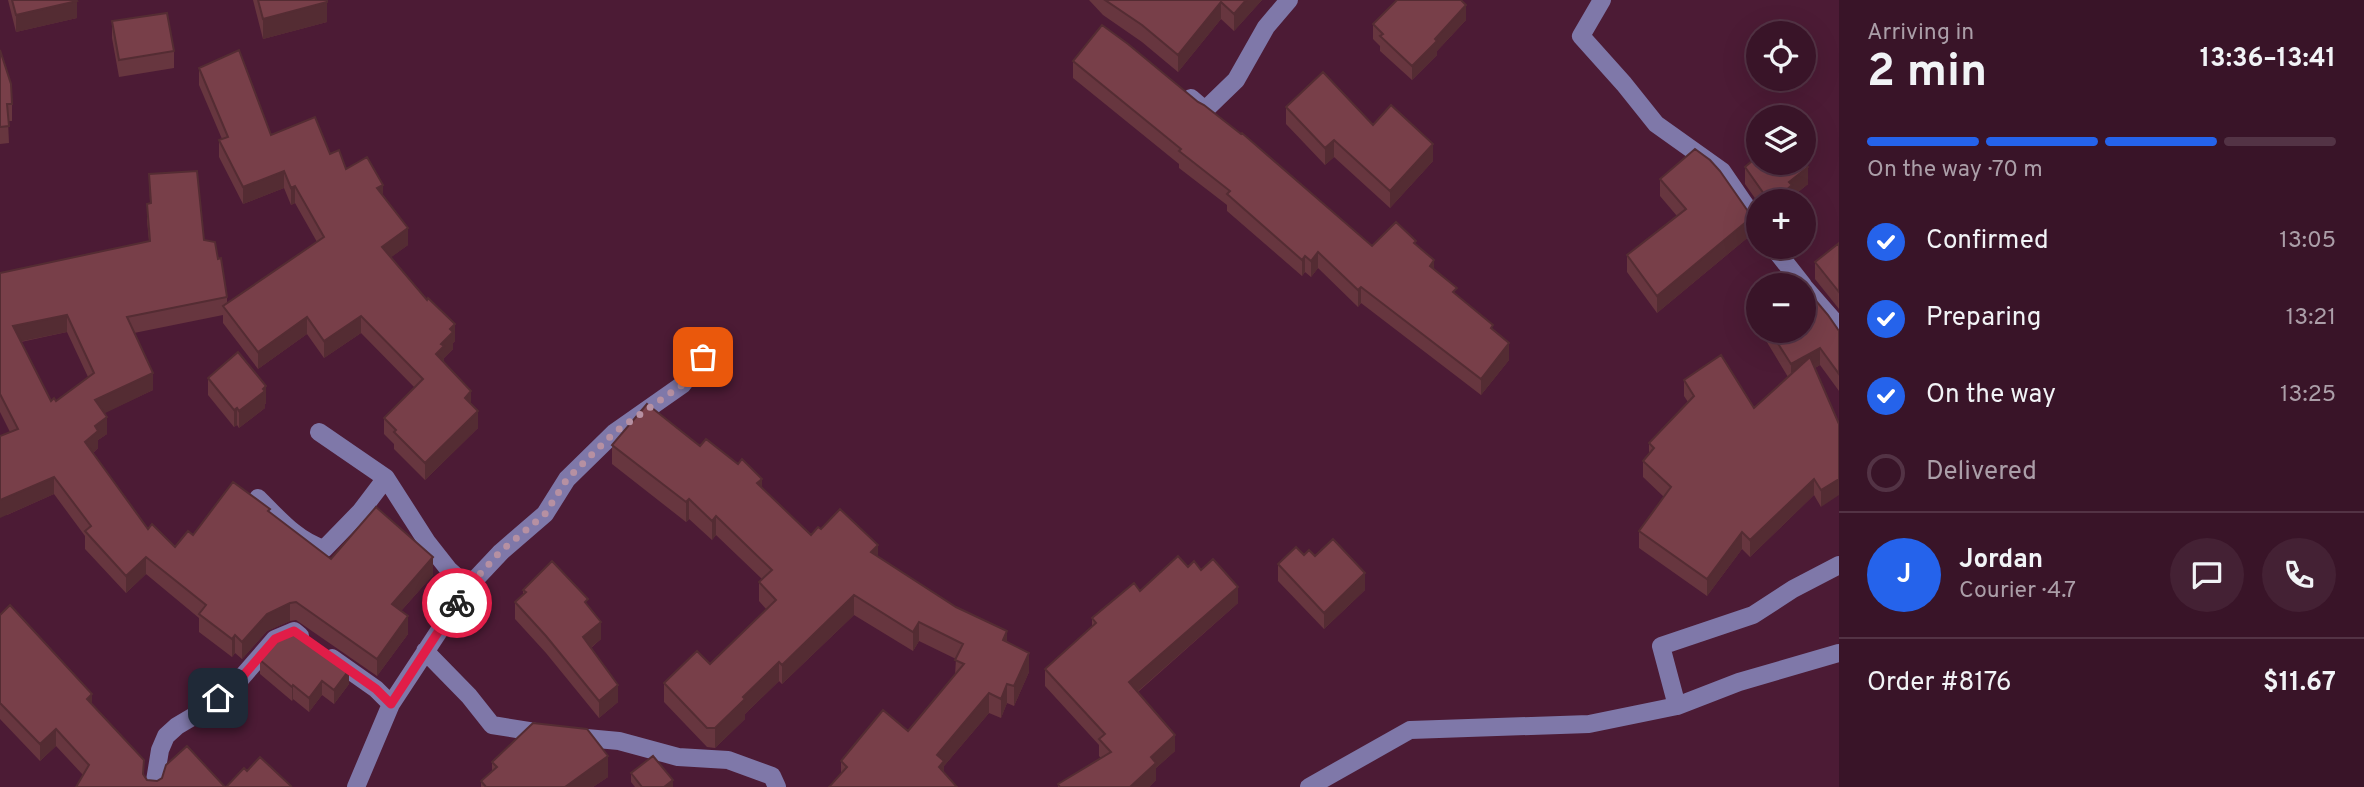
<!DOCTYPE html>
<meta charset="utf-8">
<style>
:root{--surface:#391428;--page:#442134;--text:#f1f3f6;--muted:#ab9ea8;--line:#533345;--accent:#2563eb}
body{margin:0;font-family:Overpass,sans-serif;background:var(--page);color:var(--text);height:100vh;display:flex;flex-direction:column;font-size:26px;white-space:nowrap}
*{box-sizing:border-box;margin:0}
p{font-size:23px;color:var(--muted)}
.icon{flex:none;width:38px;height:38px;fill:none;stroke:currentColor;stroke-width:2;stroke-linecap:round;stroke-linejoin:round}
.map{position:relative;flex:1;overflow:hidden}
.drawer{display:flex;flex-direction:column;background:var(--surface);width:525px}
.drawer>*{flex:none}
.controls{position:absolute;left:1746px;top:21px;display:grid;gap:14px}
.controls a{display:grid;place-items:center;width:70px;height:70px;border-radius:50%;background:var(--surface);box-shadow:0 7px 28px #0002,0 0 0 2px var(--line);font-size:35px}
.pin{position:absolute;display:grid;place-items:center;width:60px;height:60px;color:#fff;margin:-30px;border-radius:14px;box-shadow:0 4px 10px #0006}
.courier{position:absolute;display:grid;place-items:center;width:70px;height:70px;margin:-35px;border:5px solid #e11d48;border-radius:50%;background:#fff;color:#222;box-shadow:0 2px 9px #0007}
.overview em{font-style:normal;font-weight:700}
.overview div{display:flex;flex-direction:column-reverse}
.overview{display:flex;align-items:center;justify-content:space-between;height:119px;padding:0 28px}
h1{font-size:46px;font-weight:700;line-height:52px}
.bar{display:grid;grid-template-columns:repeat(4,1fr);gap:10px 7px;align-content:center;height:84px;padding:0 28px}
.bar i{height:9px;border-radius:5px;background:var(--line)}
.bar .on{background:var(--accent)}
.bar p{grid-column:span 4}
.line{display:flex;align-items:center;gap:18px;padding:0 28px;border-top:2px solid var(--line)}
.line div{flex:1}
.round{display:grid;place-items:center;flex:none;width:74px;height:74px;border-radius:37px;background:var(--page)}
ol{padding:0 28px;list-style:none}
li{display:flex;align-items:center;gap:21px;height:77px}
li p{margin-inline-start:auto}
li .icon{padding:7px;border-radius:50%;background:var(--accent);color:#fff;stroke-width:4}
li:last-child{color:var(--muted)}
li i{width:38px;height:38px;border:4px solid var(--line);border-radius:50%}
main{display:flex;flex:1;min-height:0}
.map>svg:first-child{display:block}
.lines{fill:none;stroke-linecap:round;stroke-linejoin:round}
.minor{stroke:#7f78a9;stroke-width:18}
.wall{fill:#67363f;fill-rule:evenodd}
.shaded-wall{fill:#542c33}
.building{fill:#783f49;stroke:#542c33;stroke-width:2;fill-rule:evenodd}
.done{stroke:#b690a2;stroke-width:7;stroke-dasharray:0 12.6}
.route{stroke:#e11d48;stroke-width:9}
</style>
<main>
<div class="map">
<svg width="1839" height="787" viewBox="0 0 1839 787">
<rect width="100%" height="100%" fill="#4c1b35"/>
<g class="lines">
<path class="minor" d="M1602 0 1581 36 1624 84 1656 124 1722 171 1759 225
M1191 98 1205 110 1236 80 1266 27 1289 0
M1773 247 1803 285
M1804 287 1839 327
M319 432 386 478 427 542 449 570 468 587
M258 498C278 518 296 540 324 549L361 511 386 478
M425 651 469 696 492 725 554 735 619 741 678 757 728 760 772 776 777 787
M332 658 376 689 391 704
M1677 706 1661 646 1753 615 1793 589 1839 565
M154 787 160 750 166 736 177 726 199 713 236 684 275 639 294 631 300 636
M356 787 391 704 468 587 501 552 545 514 567 479 615 432 682 385 703 357 722 342
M1309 787 1410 730 1589 724 1677 706 1739 682 1839 653"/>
</g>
<path class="wall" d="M8 0H76L77 18 16 32Z
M253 0H327V22L263 39Z
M1089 0H1262L1234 31 1221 19 1178 72 1142 42 1103 15Z
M1466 20 1437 51V55L1412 80 1380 51V46L1373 39V24Z
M112 21 174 51V68L119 77 112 38Z
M0 50 12 104V121H8L9 143 0 144Z
M1073 61 1198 102 1372 246 1416 245 1434 270 1457 295 1493 330 1509 360 1481 395 1361 303 1358 307 1318 268 1311 277 1305 272 1302 276 1227 211V205L1179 168V164L1073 78Z
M199 68 271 135 330 154 346 169 383 196 408 245 391 257 455 341 453 343V349L444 358V363L471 404 478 428 425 480 394 449V444L384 434V418L415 388 361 333 324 358 307 334 258 369 223 323V315L134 333 153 390 104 413 107 434 98 440V448L93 453 148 529 175 547 193 535 270 513 331 559 433 575 401 611 408 634 377 676 296 620 290 621 267 631 242 659 235 653 232 657 199 632V618L146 574 126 593 85 549V536L54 494 7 515 10 432 0 412V273L149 241 147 221V204L150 203 149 174 204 240 227 297V304L317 242 295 203 291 205 284 188 243 204 219 157V140L222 139 199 85ZM67 332 88 377 56 401H51L21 342Z
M1286 107 1373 125 1433 161 1390 208 1334 157 1325 165 1286 124Z
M1745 167 1808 184 1792 197V201H1759V204L1745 184Z
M1660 179 1752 234 1657 313 1627 272V255L1677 216 1660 196Z
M1839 243V309L1815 279V262Z
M1762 331H1839V391L1820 365 1815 368 1839 424 1821 507 1814 495 1750 557 1742 549 1707 596 1639 548V531L1664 497 1643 477V461L1649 453V443L1688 402 1684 396V380L1754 408 1788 377 1762 334Z
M208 378 266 403 265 404V408L239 428 237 425 234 427 208 395Z
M612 445 700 446 762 488 811 535 821 529 878 557 1007 643 1029 672 1014 706 1007 703 1001 718 989 713 944 766 841 774V761L908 731 955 675 956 659 919 641 913 651 854 615 782 684 779 681 745 714V719L715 748 707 747 664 702V683L710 664 767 610 759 601V582L762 579 716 535 712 540 689 519 686 522 612 464Z
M1304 555 1365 590 1324 629 1278 581V564Z
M1188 567 1201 570 1238 603 1138 692 1175 751 1156 768V780L1149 787H1058V784L1101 758 1099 756V745L1045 686V669L1092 626V618L1140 591Z
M523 590 588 606 601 639 591 648 618 702 599 718 546 653 515 619V602L523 594Z
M0 615 92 705 147 780 225 787 83 775 56 746 40 761 0 719Z
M260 660 349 684 334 704 322 695 309 712 293 699 292 701 260 674Z
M492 762 608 777 593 787H481V781L492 771Z
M631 773 673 787H635L631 782Z"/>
<path class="shaded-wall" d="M1246 0H1262L1234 31V14Z
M77 1V18L16 32V15Z
M327 2V22L263 39V19Z
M1221 2V19L1178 72V55Z
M1466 5V20L1437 51V55L1412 80V66Z
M1334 140V157L1325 165V148Z
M1433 144V161L1390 208V191Z
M1808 167V184L1792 197V201H1774L1789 182Z
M284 171V188L243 204V187Z
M383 185V201L377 188Z
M295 186V203L291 205V188Z
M1752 217V234L1657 313V296Z
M408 228V245L382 264V247Z
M1318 252V268L1311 277V261Z
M1305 256V272L1302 276V260Z
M1434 260V277L1430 266Z
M1361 287V303L1358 307V290Z
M67 315V332L13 343V326Z
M361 316V333L324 358V341Z
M307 317V334L258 369V352Z
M455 324V341L453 343V349L444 358V363L436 354 450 329Z
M1509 343V360L1481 395V379Z
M1820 348V365L1791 381V364Z
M153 373V390L95 418V400Z
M266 386V403L265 404V408L239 428V411Z
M471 391V408L465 398Z
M237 408V425L234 427V410Z
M478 411V428L425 480V463Z
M107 417V434L98 440V448L85 460V442L95 426Z
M54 477V494L0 518V500Z
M762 479V498L757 483Z
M1814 479V495L1750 557V540Z
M1839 479V495L1821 507V490Z
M689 499V519L686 522V502Z
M716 516V535L712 540V521Z
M1742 532V549L1707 596V579Z
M878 545V564L871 552Z
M146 557V574L126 593V576Z
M433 557V575L392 621V604Z
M1365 573V590L1324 629V613Z
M1238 587V603L1129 699V682Z
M854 595V615L782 684V665Z
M290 603V621L267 631 242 659V642L267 614Z
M408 616V634L377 676V659Z
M601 622V639L583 654V637Z
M919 622V641L913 651V632Z
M1007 631V650L1003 640Z
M235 635V653L232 657V639Z
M1029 653V672L1014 706V686Z
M779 662V681L745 714V719L715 748V728L743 697Z
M349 670V684L334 704V690Z
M322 681V695L309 712V698Z
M1007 684V703L1001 718V699Z
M293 685V699L292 701V687Z
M618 685V702L599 718V701Z
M989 693V713L944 766V780L939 787 937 755Z
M92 694V711L87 699Z
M56 729V746L40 761V744Z
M1175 735V751L1156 768V780L1149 787H1130L1151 757Z
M608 756V777L593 787H565Z
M673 780V787H664Z"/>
<path class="building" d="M12 0H76L77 1 16 15Z
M258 0H327V2L263 19Z
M1105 0H1246L1234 14 1221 2 1178 55 1142 25Z
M1397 0H1461L1466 5 1435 39 1437 41 1412 66 1380 36 1383 34 1373 24Z
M167 13 174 51 119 60 112 21Z
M1102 25 1128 44 1198 102 1204 105 1241 134 1242 133 1372 246 1396 222 1416 241 1414 243 1434 260 1430 266 1457 288 1453 292 1493 325 1491 328 1509 343 1481 379 1361 287 1358 290 1318 252 1311 261 1305 256 1302 260 1227 194 1230 191 1179 151 1181 149 1073 61Z
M0 50 11 84 12 104H7L9 126 0 127Z
M239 50 271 135 315 117 330 154 339 150 346 169 367 157 383 185 377 188 408 228 382 247 427 300 428 298 455 324 450 329 453 332 441 344 444 346 436 354 471 391 465 398 478 411 425 463 394 432 396 430 384 418 423 379 361 316 324 341 307 317 258 352 223 306 324 237 295 186 291 188 284 171 243 187 219 140 228 137 199 68Z
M1323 72 1373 125 1391 105 1433 144 1390 191 1334 140 1325 148 1286 107Z
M1695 149 1710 160 1720 171 1752 217 1657 296 1627 255 1686 209 1660 179Z
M1759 155V163H1804L1808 167 1789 182 1792 185 1774 201H1769L1745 167Z
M197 171 204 240 215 242 218 259 221 258 227 297 127 317 153 373 95 400 107 417 95 426 98 431 85 442 148 529 152 524 175 547 188 531 193 535 233 482 270 509 268 511 331 559 376 507 433 557 392 604 408 616 377 659 296 602 290 603 267 614 242 642 235 635 232 639 199 614 206 605 146 557 126 576 85 531 91 526 54 477 0 500V436L18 429 0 394V273L150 241 147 204 151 203 149 174ZM67 315 94 373 56 401 54 398 51 401 13 326Z
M1839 243V292L1815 262Z
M1806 289 1828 315 1839 331V374L1820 348 1791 364 1770 331H1804V290Z
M238 352 266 386 263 389 265 391 239 411 237 408 234 410 208 378Z
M1721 355 1754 408 1810 357 1839 424V479L1821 490 1814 479 1750 540 1742 532 1707 579 1639 531 1671 487 1643 461 1654 448 1649 443 1694 396 1684 380Z
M647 404 700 446 706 439 738 464 742 459 762 479 757 483 811 535 818 527 821 529 840 509 878 545 871 552 956 607 1007 631 1003 640 1029 653 1014 686 1007 684 1001 699 989 693 937 755 944 761 939 767 957 787H829L847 767 841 761 883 710 908 731 964 664 955 660 963 644 919 622 913 632 854 595 782 665 779 662 743 697 745 699 715 728H707L664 683 697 651 710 664 776 600 759 582 772 570 716 516 712 521 689 499 686 502 612 445Z
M1333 539 1365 573 1324 613 1278 564 1296 547 1304 555 1309 550 1315 556Z
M1178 556 1188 567 1194 561 1201 570 1213 559 1238 587 1129 682 1175 735 1151 757 1156 763 1130 787H1060L1058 784 1111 752 1099 739 1105 734 1045 669 1096 623 1092 618 1134 583 1140 591Z
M552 561 588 599 585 602 601 622 583 637 618 685 599 701 546 636 515 602 526 592 523 590Z
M10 605 92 694 87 699 144 760 143 774 147 780 157 781 162 778 166 765 187 746 225 787H76L89 765 56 729 40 744 0 703V615Z
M293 630 349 670 334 690 322 681 309 698 293 685 292 687 260 660 282 635Z
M533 723 587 729 608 756 565 787H486L481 781 497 767 492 762Z
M653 756 673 780 664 787H642L631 773Z
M260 757 291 786 289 787H226L244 768 247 771Z"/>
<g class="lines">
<path class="done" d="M457 603 468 587 500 552 545 514 567 479 615 432 682 385 703 357"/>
<path class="route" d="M218 698 236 684 275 639 294 631 376 689 391 704 457 603"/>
</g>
</svg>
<div class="controls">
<a><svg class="icon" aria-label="locate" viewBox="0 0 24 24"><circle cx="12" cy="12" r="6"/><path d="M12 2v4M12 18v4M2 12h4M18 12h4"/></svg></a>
<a><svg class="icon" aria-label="layers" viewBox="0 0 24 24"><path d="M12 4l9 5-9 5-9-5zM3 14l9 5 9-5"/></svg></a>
<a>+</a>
<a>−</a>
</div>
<div class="pin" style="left:703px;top:357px;background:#ea580c"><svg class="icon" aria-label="bag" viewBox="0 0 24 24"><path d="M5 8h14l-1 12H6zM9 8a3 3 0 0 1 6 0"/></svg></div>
<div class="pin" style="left:218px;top:698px;background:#1f2937"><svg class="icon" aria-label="home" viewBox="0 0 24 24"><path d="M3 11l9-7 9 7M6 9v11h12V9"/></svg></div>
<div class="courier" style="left:457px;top:603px"><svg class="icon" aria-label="bike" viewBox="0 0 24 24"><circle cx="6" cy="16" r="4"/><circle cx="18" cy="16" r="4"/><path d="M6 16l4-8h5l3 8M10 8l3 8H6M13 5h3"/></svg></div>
</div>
<section class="drawer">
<div class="overview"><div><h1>2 min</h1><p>Arriving in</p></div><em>13:36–13:41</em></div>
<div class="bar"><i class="on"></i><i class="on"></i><i class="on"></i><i></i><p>On the way · 70 m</p></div>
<ol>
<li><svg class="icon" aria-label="check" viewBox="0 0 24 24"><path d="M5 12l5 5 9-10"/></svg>Confirmed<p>13:05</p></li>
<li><svg class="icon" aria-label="check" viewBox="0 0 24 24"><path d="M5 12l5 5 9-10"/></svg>Preparing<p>13:21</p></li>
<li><svg class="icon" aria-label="check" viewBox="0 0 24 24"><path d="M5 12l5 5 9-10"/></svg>On the way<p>13:25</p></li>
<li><i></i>Delivered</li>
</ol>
<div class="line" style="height:126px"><b class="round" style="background:var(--accent);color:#fff">J</b><div><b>Jordan</b><p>Courier · 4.7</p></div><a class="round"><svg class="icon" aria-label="chat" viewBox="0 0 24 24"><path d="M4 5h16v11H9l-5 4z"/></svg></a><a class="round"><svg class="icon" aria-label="phone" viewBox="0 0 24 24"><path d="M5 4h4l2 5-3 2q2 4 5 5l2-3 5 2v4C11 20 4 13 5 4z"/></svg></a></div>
<div class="line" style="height:91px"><div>Order #8176</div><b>$11.67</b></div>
</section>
</main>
